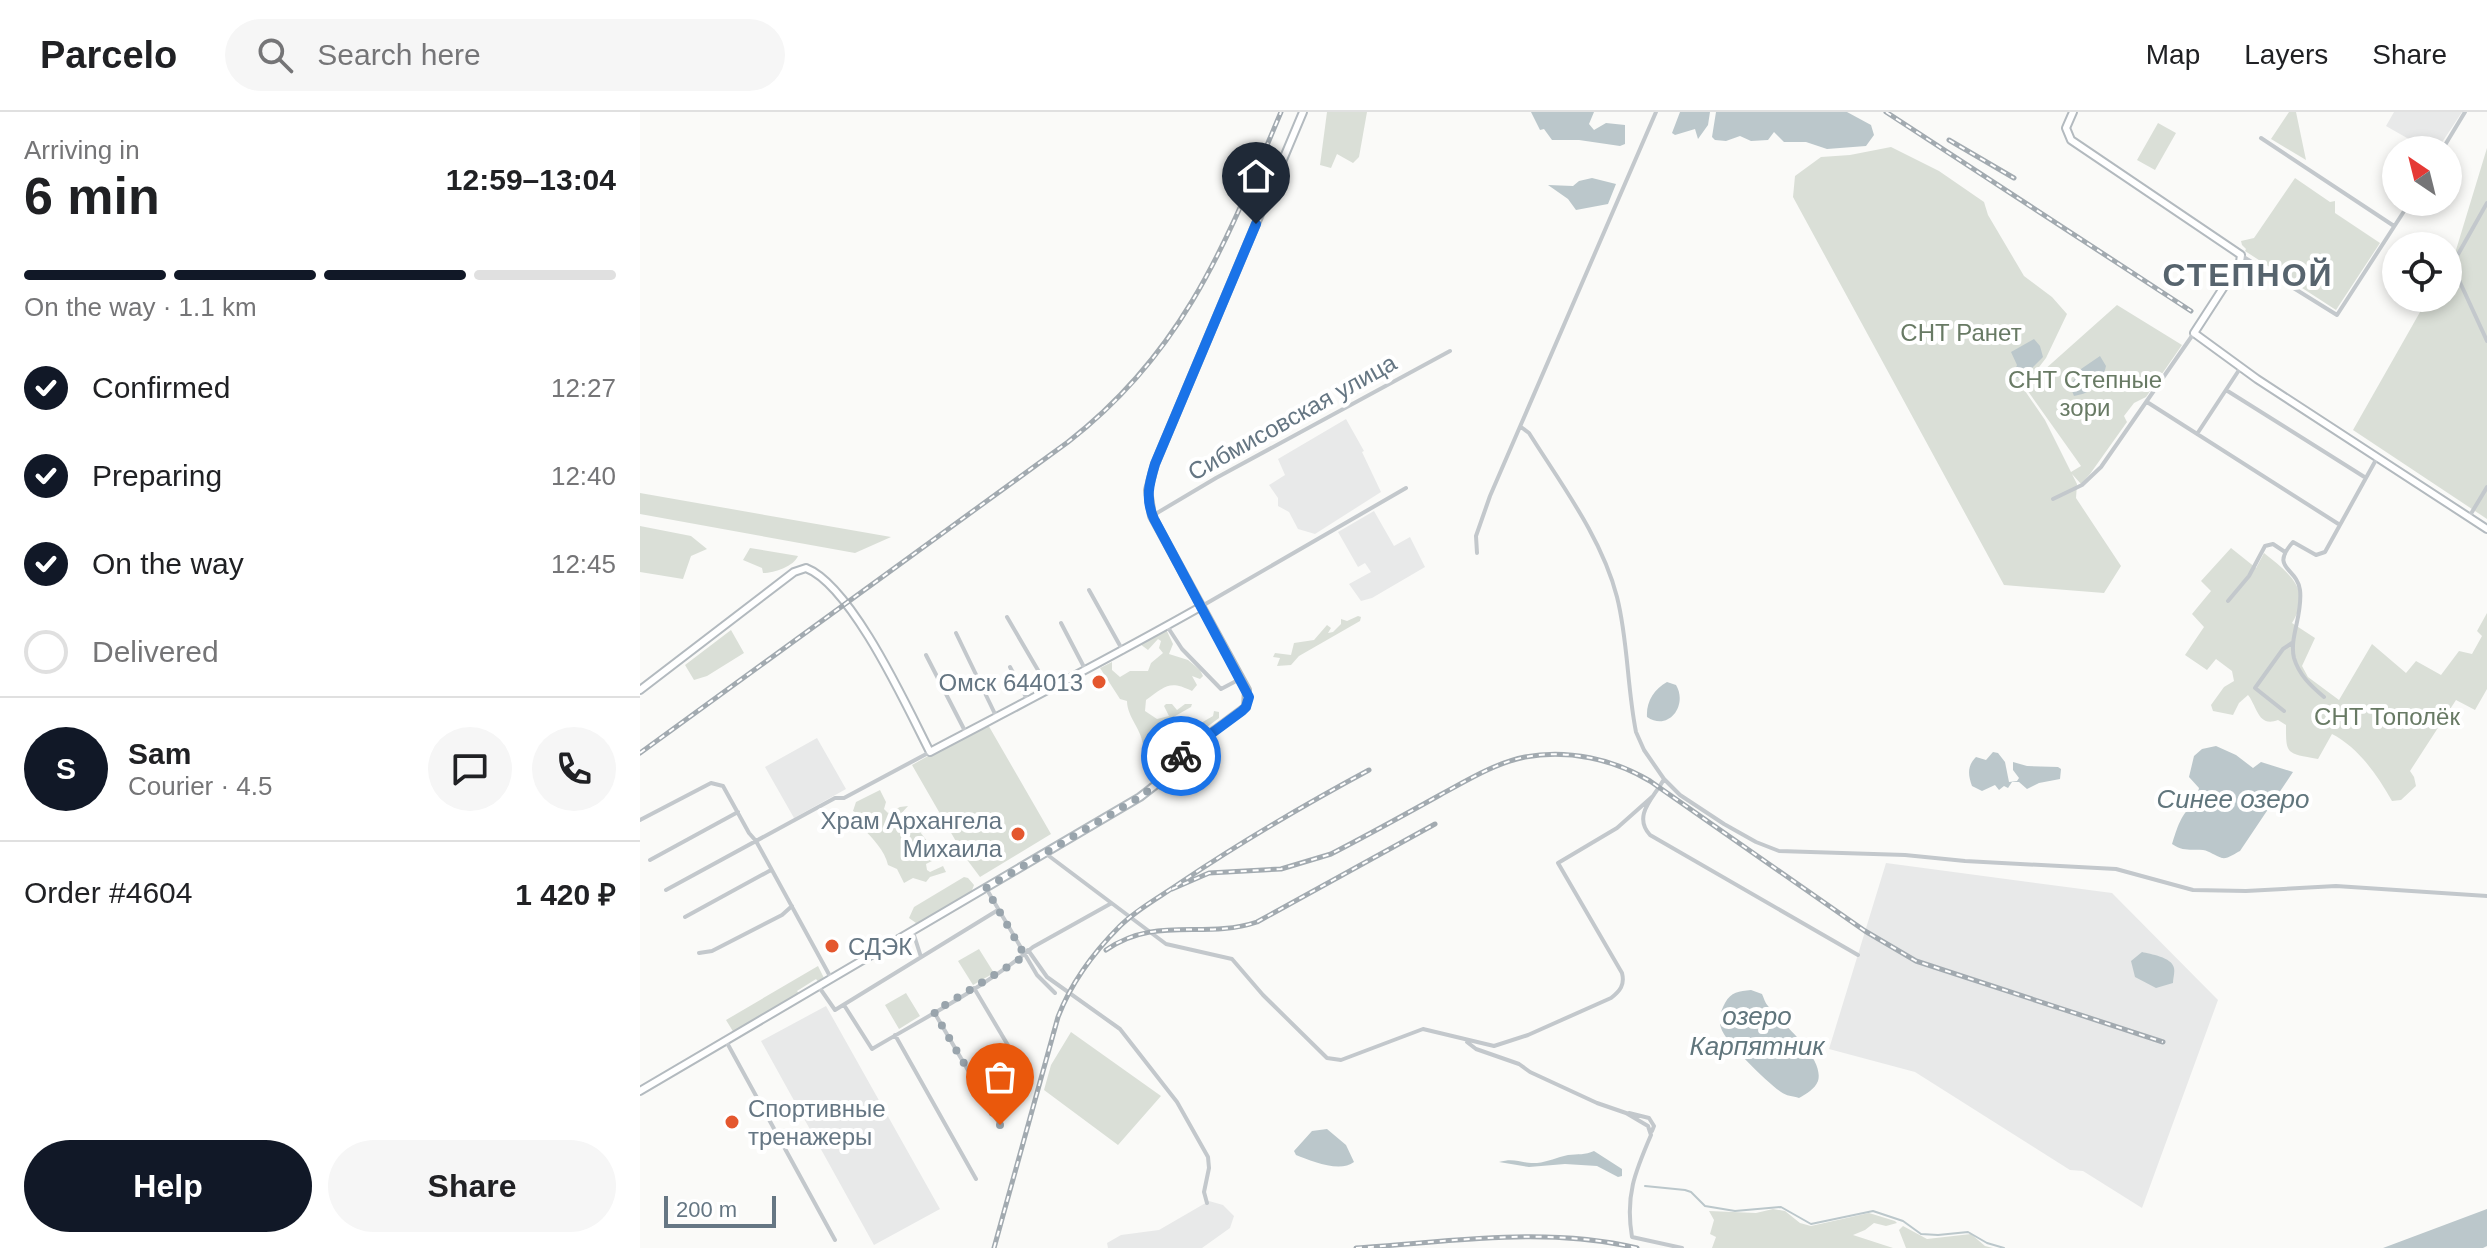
<!DOCTYPE html>
<meta charset="utf-8">
<style>
:root{--surface:#fff;--page:#f6f6f6;--text:#202124;--muted:#757577;--line:#e0e0e0;--accent:#111827}
body{margin:0;font-family:Arial,sans-serif;background:var(--page);color:var(--text);height:100vh;display:flex;flex-direction:column;font-size:30px;white-space:nowrap}
*{box-sizing:border-box;margin:0}
p{font-size:26px;color:var(--muted)}
.icon{flex:none;width:44px;height:44px;fill:none;stroke:currentColor;stroke-width:2;stroke-linecap:round;stroke-linejoin:round}
.map{position:relative;flex:1;overflow:hidden}
.side{display:flex;flex-direction:column;background:var(--surface);width:640px}
.side>*{flex:none}
.needle{width:52px;rotate:325deg}
.controls{position:absolute;left:1742px;top:24px;display:grid;gap:16px}
.controls a{display:grid;place-items:center;width:80px;height:80px;border-radius:50%;background:var(--surface);box-shadow:0 4px 12px #0003;font-size:40px}
.scale{position:absolute;left:24px;bottom:20px;width:112px;box-sizing:border-box;padding-left:8px;border:4px solid #657683;border-top:0;font-size:22px;line-height:28px;white-space:nowrap;color:#657683;-webkit-text-stroke:6px #fff;paint-order:stroke}
.pin{position:absolute;display:grid;place-items:center;width:68px;height:68px;color:#fff;margin:-82px -34px;border-radius:50% 50% 50% 0;rotate:-45deg;box-shadow:0 0 8px #0007}
.pin .icon{rotate:45deg}
.courier{position:absolute;display:grid;place-items:center;width:80px;height:80px;margin:-40px;border:6px solid #1a73e8;border-radius:50%;background:#fff;color:#222;box-shadow:0 2px 10px #0007}
.headline em{font-style:normal;font-weight:600}
.headline div{display:flex;flex-direction:column-reverse}
.headline{display:flex;align-items:center;justify-content:space-between;height:136px;padding:0 24px}
h1{font-size:52px;font-weight:600;line-height:60px}
.bar{display:grid;grid-template-columns:repeat(4,1fr);gap:12px 8px;align-content:center;height:96px;padding:0 24px}
.bar i{height:10px;border-radius:6px;background:var(--line)}
.bar .on{background:var(--accent)}
.bar p{grid-column:span 4}
.line{display:flex;align-items:center;gap:20px;padding:0 24px;border-top:2px solid var(--line)}
.line div{flex:1}
.round{display:grid;place-items:center;flex:none;width:84px;height:84px;border-radius:42px;background:var(--page)}
ol{padding:0 24px;list-style:none}
li{display:flex;align-items:center;gap:24px;height:88px}
li p{margin-inline-start:auto}
li .icon{padding:8px;border-radius:50%;background:var(--accent);color:#fff;stroke-width:4}
li:last-child{color:var(--muted)}
li i{width:44px;height:44px;border:4px solid var(--line);border-radius:50%}
.action{display:flex;gap:16px;margin-top:auto;padding:16px 24px}
.action a{flex:1;height:92px;border-radius:48px;background:var(--accent);color:#fff;font-size:32px;font-weight:600;line-height:92px;text-align:center}
.action a+a{background:var(--page);color:var(--text)}
header{display:flex;align-items:center;gap:48px;box-sizing:border-box;height:112px;padding:0 40px;background:var(--surface);border-bottom:2px solid var(--line)}
header strong{font-size:38px}
nav{display:flex;gap:44px;margin-inline-start:auto;font-size:28px}
.search{width:560px;height:72px;background:var(--page);display:flex;align-items:center;gap:20px;box-sizing:border-box;padding:0 28px;border-radius:44px;color:var(--muted);font-size:30px}
main{display:flex;flex:1;min-height:0}
.map>svg:first-child{display:block}
.built{fill:#e8e9e9}
.green{fill:#dadfd7}
.water{fill:#bbc7cb}
.lines{fill:none;stroke-linecap:round;stroke-linejoin:round}
.stream{stroke:#bbc7cb;stroke-width:2}
.secondary-casing{stroke:#b3babf;stroke-width:10}
.street{stroke:#c3c8cc;stroke-width:4}
.secondary{stroke:#fff;stroke-width:6}
.rail-casing{stroke:#a2aab0;stroke-width:5}
.rail{stroke:#fff;stroke-width:2;stroke-dasharray:6;stroke-linecap:butt}
.done{stroke:#99a4ac;stroke-width:8;stroke-dasharray:0 14.4}
.route{stroke:#1a73e8;stroke-width:10}
.poi-dot{fill:#e4572e;stroke:#fff;stroke-width:3}
.labels{text-anchor:middle;dominant-baseline:central;stroke-width:8;stroke-linejoin:round;paint-order:stroke}
.park-label{font-size:24px;fill:#687a64;stroke:#fff}
.street-label{font-size:24px;fill:#657683;stroke:#fff}
.poi-label{font-size:24px;fill:#657683;stroke:#fff;text-anchor:end}
.water-label{font-size:26px;font-style:italic;fill:#60757c;stroke:#fff}
.district-label{font-size:32px;font-weight:bold;letter-spacing:2px;fill:#57646e;stroke:#fff}
</style>
<header>
<strong>Parcelo</strong>
<div class="search"><svg class="icon" aria-label="search" viewBox="0 0 24 24"><circle cx="10" cy="10" r="6"/><path d="M15 15l6 6"/></svg>Search here</div>
<nav><a>Map</a><a>Layers</a><a>Share</a></nav>
</header>
<main>
<section class="side">
<div class="headline"><div><h1>6 min</h1><p>Arriving in</p></div><em>12:59–13:04</em></div>
<div class="bar"><i class="on"></i><i class="on"></i><i class="on"></i><i></i><p>On the way · 1.1 km</p></div>
<ol>
<li><svg class="icon" aria-label="check" viewBox="0 0 24 24"><path d="M5 12l5 5 9-10"/></svg>Confirmed<p>12:27</p></li>
<li><svg class="icon" aria-label="check" viewBox="0 0 24 24"><path d="M5 12l5 5 9-10"/></svg>Preparing<p>12:40</p></li>
<li><svg class="icon" aria-label="check" viewBox="0 0 24 24"><path d="M5 12l5 5 9-10"/></svg>On the way<p>12:45</p></li>
<li><i></i>Delivered</li>
</ol>
<div class="line" style="height:144px"><b class="round" style="background:var(--accent);color:#fff">S</b><div><b>Sam</b><p>Courier · 4.5</p></div><a class="round"><svg class="icon" aria-label="chat" viewBox="0 0 24 24"><path d="M4 5h16v11H9l-5 4z"/></svg></a><a class="round"><svg class="icon" aria-label="phone" viewBox="0 0 24 24"><path d="M5 4h4l2 5-3 2q2 4 5 5l2-3 5 2v4C11 20 4 13 5 4z"/></svg></a></div>
<div class="line" style="height:104px"><div>Order #4604</div><b>1 420 ₽</b></div>
<div class="action"><a>Help</a><a>Share</a></div>
</section>
<div class="map">
<svg width="1847" height="1136" viewBox="0 0 1847 1136">
<rect width="100%" height="100%" fill="#fafaf8"/>
<path class="built" d="M1754 0H1822L1797 38H1788L1746 14Z
M706 307 724 339 722 340 741 380 675 422 658 417 649 400 638 394V386L629 373 645 363 638 347Z
M734 399 754 434 770 425 785 455 732 486 721 489 709 472 731 460 725 451 718 455 698 420Z
M177 626 206 677 154 706 125 655Z
M1246 751 1472 781 1578 888 1502 1096 1443 1059 1430 1058 1275 960 1189 937Z
M186 894 300 1097 234 1133 121 929Z
M569 1089 583 1093 594 1104 590 1116 562 1136H468L467 1131 481 1123 519 1118Z"/>
<path class="green" d="M687 0H727L719 45 713 51 697 42 691 56 680 53Z
M1649 0H1656L1666 48 1631 27Z
M1518 11 1536 21 1515 58 1497 48Z
M1251 35 1299 59 1344 90 1348 103 1384 164 1412 185 1427 202 1406 246 1383 276 1405 308 1431 360 1441 354 1385 275 1477 193 1542 233 1506 285 1494 291 1484 304 1487 310 1450 362 1441 372 1432 362 1437 372 1436 386 1481 454 1464 481 1364 473 1153 85 1155 64 1181 45 1210 43Z
M1847 36V407L1713 318 1788 186H1808V152L1816 138Z
M1655 66 1690 90 1695 89V101L1740 131 1696 198 1605 139 1606 137 1602 133 1601 129 1614 126Z
M0 381 251 425 215 441 0 402Z
M0 414 51 424 67 437 51 444 43 467 0 460Z
M110 436 158 444C154 454 135 461 123 461L122 456 103 448Z
M1591 436 1616 456 1624 441C1649 461 1673 478 1652 511L1675 526 1662 554 1668 565 1699 588 1732 532 1766 561 1776 549 1801 563 1819 539 1832 542 1842 524 1837 519 1847 501V577L1835 598 1816 588 1770 659 1774 665 1776 674 1761 688 1752 689C1738 664 1719 636 1692 622L1678 647C1646 641 1646 643 1646 613L1638 608C1618 616 1617 594 1608 583L1599 591 1593 603 1573 599 1571 593 1584 575 1594 569 1592 559 1576 547 1567 558 1545 543 1564 515 1552 502 1571 479 1561 469Z
M718 504 721 505 720 509 659 544 651 553 637 554 640 546 633 545 635 541 651 543 654 531 674 528 687 513 691 516 688 521 693 520 701 512V507L707 509Z
M526 517 533 532 529 542 548 548 560 558 563 564 560 567 552 564 557 573 552 579C529 568 526 574 506 588L505 599 517 607 529 604 524 594 526 592H532L537 598 545 592H552L551 595 523 611 526 626 558 609 561 611 573 604 574 599 579 600V606L532 641 526 650 515 636 503 637C504 619 487 606 487 589L480 587 460 556 472 550V558L480 565 490 559H508L511 551 523 541 519 536 521 529 518 527 508 538 500 532Z
M91 518 104 541 67 564 54 568 45 553Z
M347 611 411 722 340 765 325 745 272 653Z
M240 678 246 690 244 697 248 701 260 695 268 694 259 704 271 708 287 729 294 748 286 752 287 758 290 760 303 754 306 760 290 765 286 770 273 766 264 771 257 757 248 753C245 739 232 725 222 716L223 705 213 699 216 690Z
M324 765 328 766 334 773 331 781 282 810 276 811 269 806 274 795Z
M339 837 354 861 333 873 318 849Z
M178 854 185 868 179 871 176 867 157 879 160 883 94 921 86 908Z
M266 881 280 904 259 917 245 893Z
M431 920 521 984 478 1033 404 978 411 953Z
M1133 1097 1145 1099 1160 1111 1171 1114 1229 1101 1255 1109 1257 1111 1246 1114 1234 1111 1225 1118 1213 1123 1253 1136H1072L1076 1125 1070 1122 1074 1108 1069 1099 1116 1101Z
M1263 1114 1287 1127 1331 1122 1345 1134 1353 1136H1266L1259 1118Z"/>
<path class="water" d="M891 0H954L949 12 954 18 966 11 985 13V32L980 34 939 28H912L904 17 900 18Z
M1040 0H1070L1068 13 1058 27 1055 17 1035 23 1032 21Z
M1076 0H1207L1231 13 1234 23 1226 34 1187 37 1166 30H1144L1134 20 1128 28 1111 29 1100 24 1086 29 1075 28 1072 25Z
M952 66 976 72 968 92 936 98 928 87 908 73 933 74 939 69Z
M1394 227 1400 234 1403 245 1385 263 1377 266 1374 261 1377 253 1371 240Z
M1460 244 1466 254C1462 272 1452 281 1434 284L1430 274 1441 257Z
M1027 570 1036 573C1048 593 1029 620 1007 605 1006 590 1014 577 1027 570Z
M1576 634 1596 643 1613 656 1621 650 1653 660 1600 739C1594 742 1588 747 1582 746 1575 744 1570 739 1563 738 1551 737 1544 740 1532 732 1537 717 1541 700 1555 692L1559 676 1549 665 1554 644 1562 637Z
M1353 640 1358 641 1365 650 1369 670 1377 669 1379 666 1373 658V650L1387 654 1418 655 1421 657 1420 667 1399 671 1387 677 1379 670H1372L1368 676 1364 674 1359 678 1355 673 1342 679 1332 674C1328 663 1327 654 1336 645L1346 648Z
M1502 840C1510 842 1532 845 1534 856 1535 861 1533 866 1533 871L1516 876 1495 865 1491 849Z
M1111 878 1122 882C1124 886 1125 891 1128 894 1140 910 1185 945 1178 969 1175 977 1166 982 1159 986 1153 984 1146 984 1141 980 1127 970 1085 930 1081 916 1078 908 1081 898 1085 891 1091 880 1099 879 1111 878Z
M687 1017 706 1033 714 1050C700 1061 671 1049 656 1043L654 1039 672 1019Z
M954 1039 982 1057V1064L978 1065 957 1054 925 1052 889 1055 859 1050C876 1045 881 1052 897 1051 908 1050 917 1045 928 1043 938 1042 945 1043 954 1039Z
M1847 1097V1134L1843 1136H1743Z"/>
<g class="lines">
<path class="stream" d="M1005 1074 1045 1078 1051 1080 1065 1094 1095 1099 1141 1095 1171 1112 1233 1099 1263 1109 1281 1122 1298 1123 1328 1120 1347 1131 1364 1136"/>
<g class="secondary-casing">
<path id="secondary" d="M1433 0 1426 16 1431 28 1601 143 1600 150 1554 221 1617 267 1847 417
M0 578 154 460 166 456C212 474 267 595 290 640 381 592 472 545 562 494
M0 979 500 685 518 671 548 638 606 595 607 578 512 404 508 378 515 352 663 0"/>
</g>
<path class="street" d="M1621 26 1754 114
M1802 38 1825 0
M1847 91 1812 153 1847 229
M1602 144 1697 203 1770 90
M1586 278 1726 366
M1507 290 1700 413
M881 315 889 321C921 372 962 426 977 485 988 528 987 575 996 620L1004 638 1024 667C1014 686 992 703 1010 723L1218 843
M1557 322 1601 255
M1413 387 1442 373 1461 355 1554 221
M512 404 576 366 810 239
M1829 405 1847 375
M837 441 836 424 850 384 1016 0
M449 478 483 539
M1588 489 1609 464 1625 434 1633 432 1645 440
M562 494 766 376
M367 505 409 577
M421 511 445 557
M527 514 542 537 581 577 600 567
M316 521 356 604
M286 543 326 621
M370 555 387 587
M1684 585C1671 574 1659 563 1654 546 1649 525 1663 503 1660 478 1657 455 1629 457 1653 430L1676 443 1685 440 1737 346
M1644 599 1615 576 1643 537 1652 531
M1024 667 1040 683 1084 712 1116 730 1139 739 1265 743 1325 749 1476 757 1553 778 1606 779 1696 774 1847 784
M0 708 71 671 83 674 109 721 116 729 191 866
M405 741 526 832 592 847 623 883 687 946 701 948 783 917 854 934 888 923 971 886C980 879 985 873 982 861L918 751 977 716 1013 684
M10 748 98 700
M346 776 397 863 415 881
M26 778 195 686H204L290 640
M45 805 131 758
M273 820 281 845
M388 838 407 865 480 917 537 990 568 1045 569 1056 564 1080 567 1091
M59 841 72 839 142 803 152 794
M179 875 195 898 358 798
M334 876 382 957
M204 893 232 937C286 905 345 875 393 835L470 792
M294 900 360 1013
M255 923 336 1067
M86 929 195 1128
M827 930 836 937 879 952 890 960 957 991 986 1001 1008 1014 1011 1023C995 1060 985 1084 992 1125L1042 1136
M989 1001 1009 1006 1014 1014 1012 1019"/>
<use href="#secondary" class="secondary"/>
<g class="rail-casing">
<path id="rail" d="M1246 0 1551 199
M1309 28 1374 66
M0 641 428 330C545 239 586 130 641 0
M532 777 569 761 641 757 691 742C728 723 764 703 800 683 826 669 855 651 885 645 928 637 973 647 1010 669L1225 819 1276 849 1523 930
M466 838C517 803 563 828 617 810L795 712
M354 1136 418 905C431 871 454 840 480 814 497 797 520 785 540 771 601 730 664 693 729 658
M716 1136C809 1130 905 1114 997 1136"/>
</g>
<use href="#rail" class="rail"/>
</g>
<g class="lines">
<path class="done" d="M360 1013 294 900 385 844 346 776 500 685 518 671 541 644"/>
<path class="route" d="M541 644 602 599 606 595 609 585 514 407C505 387 509 372 515 352L616 112"/>
</g>
<g class="poi-dot">
<circle cx="459" cy="570" r="8"/>
<circle cx="378" cy="722" r="8"/>
<circle cx="192" cy="834" r="8"/>
<circle cx="92" cy="1010" r="8"/>
</g>
<g class="labels">
<g class="park-label">
<text x="1321" y="220">СНТ Ранет</text>
<text x="1445" y="267">СНТ Степные<tspan x="1445" dy="28">зори</tspan></text>
<text x="1747" y="604">СНТ Тополёк</text>
</g>
<g class="street-label">
<text transform="translate(652 305) rotate(-29)">Сибмисовская улица</text>
</g>
<g class="poi-label">
<text x="443" y="570">Омск 644013</text>
<text x="362" y="708">Храм Архангела<tspan x="362" dy="28">Михаила</tspan></text>
<text x="208" y="834" text-anchor="start">СДЭК</text>
<text x="108" y="996" text-anchor="start">Спортивные<tspan x="108" dy="28">тренажеры</tspan></text>
</g>
<g class="water-label">
<text x="1593" y="687">Синее озеро</text>
<text x="1117" y="904">озеро<tspan x="1117" dy="30">Карпятник</tspan></text>
</g>
<g class="district-label">
<text x="1608" y="163">СТЕПНОЙ</text>
</g>
</g>
</svg>
<div class="controls">
<a><svg class="needle" viewBox="-14 -14 28 28"><path d="M0-13l5 13h-10z" fill="#e53935"/><path d="M0 13l5-13h-10z" fill="#757577"/></svg></a>
<a><svg class="icon" aria-label="locate" viewBox="0 0 24 24"><circle cx="12" cy="12" r="6"/><path d="M12 2v4M12 18v4M2 12h4M18 12h4"/></svg></a>
</div>
<div class="scale">200 m</div>
<div class="pin" style="left:360px;top:1013px;background:#ea580c"><svg class="icon" aria-label="bag" viewBox="0 0 24 24"><path d="M5 8h14l-1 12H6zM9 8a3 3 0 0 1 6 0"/></svg></div>
<div class="pin" style="left:616px;top:112px;background:#1f2937"><svg class="icon" aria-label="home" viewBox="0 0 24 24"><path d="M3 11l9-7 9 7M6 9v11h12V9"/></svg></div>
<div class="courier" style="left:541px;top:644px"><svg class="icon" aria-label="bike" viewBox="0 0 24 24"><circle cx="6" cy="16" r="4"/><circle cx="18" cy="16" r="4"/><path d="M6 16l4-8h5l3 8M10 8l3 8H6M13 5h3"/></svg></div>
</div>
</main>
